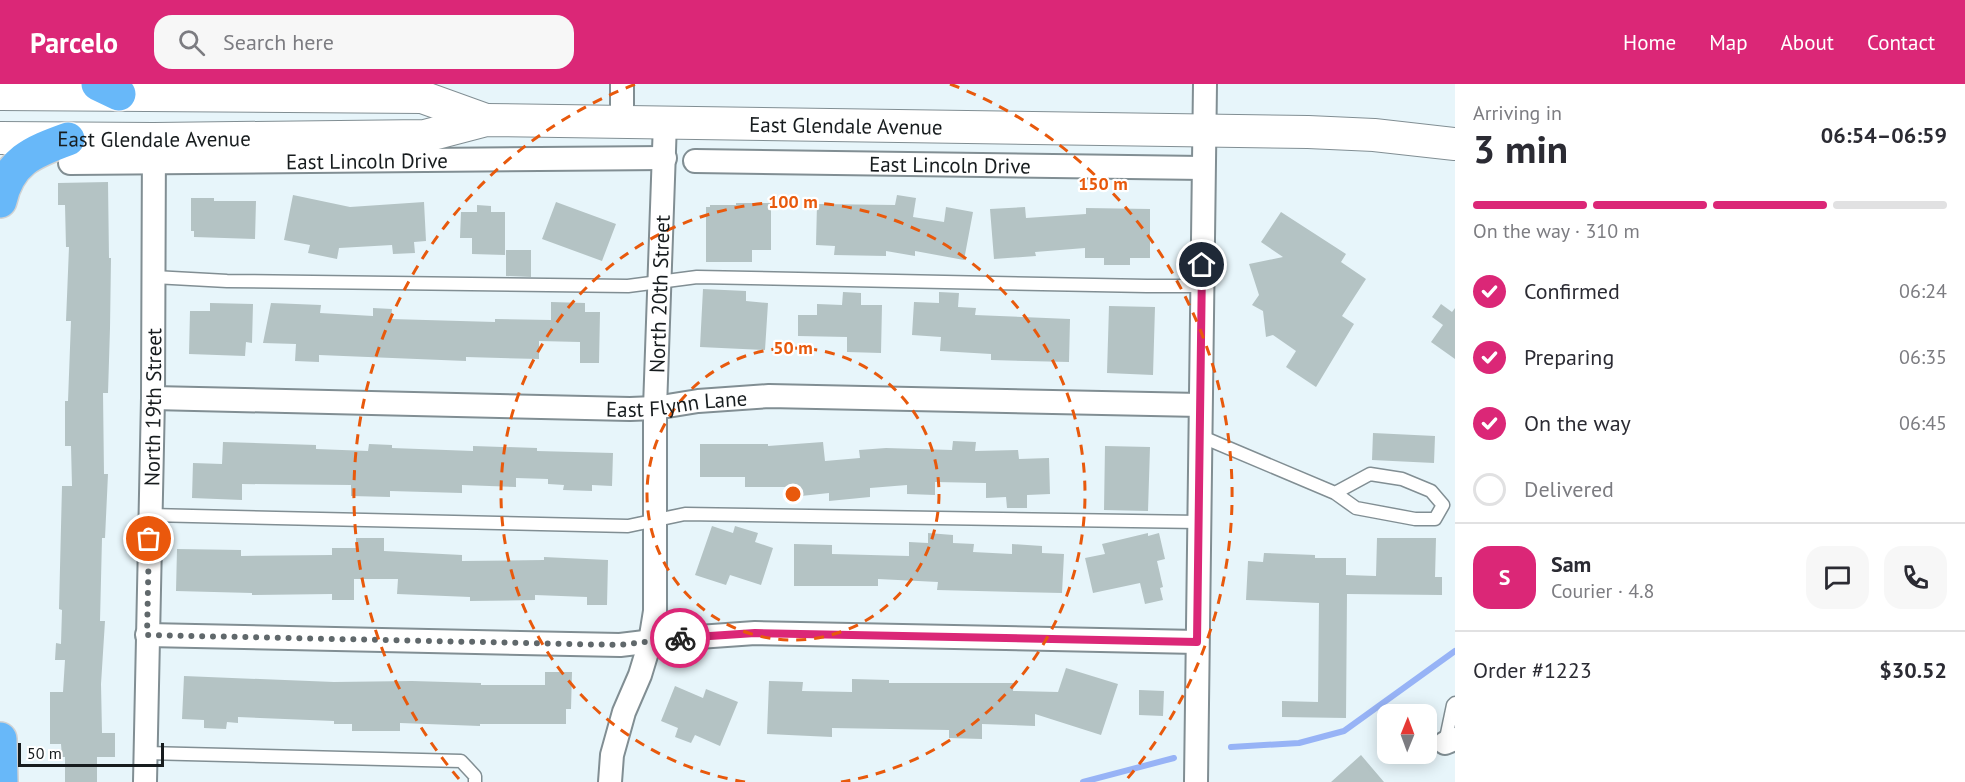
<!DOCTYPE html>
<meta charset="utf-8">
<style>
:root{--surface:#fff;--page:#f7f7f7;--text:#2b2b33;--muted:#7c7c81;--line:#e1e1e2;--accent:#db2777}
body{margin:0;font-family:"PT Sans",sans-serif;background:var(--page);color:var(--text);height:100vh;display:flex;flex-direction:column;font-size:22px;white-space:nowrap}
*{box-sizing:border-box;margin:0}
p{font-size:20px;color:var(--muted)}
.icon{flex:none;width:33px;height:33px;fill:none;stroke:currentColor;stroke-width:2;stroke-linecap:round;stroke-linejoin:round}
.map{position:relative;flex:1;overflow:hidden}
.drawer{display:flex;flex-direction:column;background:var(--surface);width:510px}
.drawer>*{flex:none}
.needle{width:39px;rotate:1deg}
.buttons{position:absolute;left:1377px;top:620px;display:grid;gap:12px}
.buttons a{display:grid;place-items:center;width:60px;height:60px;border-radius:12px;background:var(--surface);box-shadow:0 3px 15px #0003;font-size:30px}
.scale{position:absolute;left:18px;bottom:15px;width:146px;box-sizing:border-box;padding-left:6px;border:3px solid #171c1e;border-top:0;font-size:16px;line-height:21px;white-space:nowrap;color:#171c1e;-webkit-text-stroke:4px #fff;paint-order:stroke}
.pin{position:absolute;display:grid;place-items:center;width:51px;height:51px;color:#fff;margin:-26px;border:3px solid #fff;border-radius:50%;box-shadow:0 2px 6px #0007}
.courier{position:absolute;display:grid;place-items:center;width:60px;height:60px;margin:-30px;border:4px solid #db2777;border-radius:50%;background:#fff;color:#222;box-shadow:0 2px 8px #0007}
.summary em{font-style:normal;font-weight:800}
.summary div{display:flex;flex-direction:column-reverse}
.summary{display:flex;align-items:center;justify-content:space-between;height:102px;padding:0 18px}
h1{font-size:39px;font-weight:800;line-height:45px}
.bar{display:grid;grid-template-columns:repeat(4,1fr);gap:9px 6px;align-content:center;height:72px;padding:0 18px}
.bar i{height:8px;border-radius:4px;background:var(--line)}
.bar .selected{background:var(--accent)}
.bar p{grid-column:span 4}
.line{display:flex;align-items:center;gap:15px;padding:0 18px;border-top:2px solid var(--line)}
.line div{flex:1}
.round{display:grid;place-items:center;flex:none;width:63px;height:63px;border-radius:18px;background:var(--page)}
ol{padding:0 18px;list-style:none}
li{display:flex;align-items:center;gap:18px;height:66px}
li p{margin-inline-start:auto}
li .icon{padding:6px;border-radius:50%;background:var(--accent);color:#fff;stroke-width:4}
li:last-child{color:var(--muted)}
li i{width:33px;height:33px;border:3px solid var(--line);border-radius:50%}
header{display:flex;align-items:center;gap:36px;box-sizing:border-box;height:84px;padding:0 30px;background:var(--accent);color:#fff}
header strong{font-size:28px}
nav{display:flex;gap:33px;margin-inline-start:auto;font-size:21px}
.search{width:420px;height:54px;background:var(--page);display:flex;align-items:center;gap:15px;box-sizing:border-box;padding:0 21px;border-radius:18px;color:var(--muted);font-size:22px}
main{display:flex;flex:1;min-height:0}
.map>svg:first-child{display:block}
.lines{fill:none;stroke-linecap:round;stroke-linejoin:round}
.stream{stroke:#97b3f6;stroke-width:6}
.building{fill:#b4c3c4}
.service-casing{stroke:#818e93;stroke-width:15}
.minor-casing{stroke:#818e93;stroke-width:26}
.secondary-casing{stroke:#818e93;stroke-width:34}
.motorway-casing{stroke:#d1d2d2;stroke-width:36}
.service{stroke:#fff;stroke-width:12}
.minor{stroke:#fff;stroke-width:22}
.secondary{stroke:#fff;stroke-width:32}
.motorway{stroke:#68b8f9;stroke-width:33}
.done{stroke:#60686b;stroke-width:6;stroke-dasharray:0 10.8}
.route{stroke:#db2777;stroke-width:8}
.ring{fill:none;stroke:#e8590c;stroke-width:3;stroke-dasharray:10 8}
.labels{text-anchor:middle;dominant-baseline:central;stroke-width:4.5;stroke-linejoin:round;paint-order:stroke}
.street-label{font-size:21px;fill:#171c1e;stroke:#fff}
.centre{fill:#e8590c;stroke:#fff;stroke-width:3}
.ring-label{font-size:18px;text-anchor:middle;font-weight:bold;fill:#e8590c;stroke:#fff;stroke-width:4.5;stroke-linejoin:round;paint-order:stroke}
</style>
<header>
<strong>Parcelo</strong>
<div class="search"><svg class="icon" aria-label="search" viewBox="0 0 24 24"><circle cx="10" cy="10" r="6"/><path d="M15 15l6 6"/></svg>Search here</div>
<nav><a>Home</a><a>Map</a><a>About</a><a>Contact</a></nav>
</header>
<main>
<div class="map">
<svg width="1455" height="698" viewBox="0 0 1455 698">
<rect width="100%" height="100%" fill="#e7f5fa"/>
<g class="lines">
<path class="stream" d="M1231 663 1299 659 1344 647 1455 567
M1083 698 1174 674"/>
</g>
<path class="building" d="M108 98 109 174H111L110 244 108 309H103L104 390H108L105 454H102L100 537H105L101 600 102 649H115V673H97V698H65V673H62L61 660H50V608H63L65 576H55L56 559 61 560 62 526 59 525 62 402H72L71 362H65V317H68L71 237H66L69 163H66L65 121H58V99Z
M293 111 350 123 424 118 426 157 414 158 415 169 393 170 392 161 339 164 337 175 308 169 310 161 284 156Z
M897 111 916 114 913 133 944 138 946 123 973 128 964 176 915 167V172L886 167V172L834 171 835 162 816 161 817 120 895 121Z
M191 114H214V117H256L255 155 194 153V147H191Z
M556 118 616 140 602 177 542 155Z
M736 119H771V166H752V178H706V123H710V121H736Z
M477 121 491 122V128H505V171L472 170V154H460L461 128H477Z
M1025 123 1026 134 1086 130V124L1150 125V174H1130V181H1104V174H1085V164L1035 168 1036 172 994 175 990 125Z
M1281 128 1346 170 1341 178 1366 195 1342 232 1354 240 1316 303 1286 283 1296 267 1273 251 1266 253 1263 227 1252 221 1259 211 1249 180 1283 173 1261 158Z
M506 166H531V193L506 192Z
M703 205 746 207V217L768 219 765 266 700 263Z
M843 208 861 209V221H882L881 269 847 268V253L798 252V231H817V220L842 221Z
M939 208 959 209 958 223 976 224 975 231 1070 235 1069 278 991 276V270L940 267 941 253 912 251 914 218 939 219Z
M551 218 585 219V228H600L599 279H580V258L539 257V275L466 273V277L319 271V278L295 277 296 260 263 259 271 219 321 221 320 229 373 232V224L392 225 391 235 495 238V235L551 236Z
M210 219 253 220 252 259 246 258 245 272 189 270 190 227H210Z
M1441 220 1452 228 1455 224V275L1431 258 1443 241 1432 233Z
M1109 222 1155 223 1153 291 1107 289Z
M1373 349 1435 352 1434 379 1372 376Z
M953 357 976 358 975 367 1018 366 1019 375 1049 374 1050 410 1027 411V424H1007L1006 413 986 414V399L935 398V411L907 410V401L870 404V413L829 417V409L801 412 800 403H795V401L794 403H745V393H700V360H768V362L823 358 825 377 860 374 859 366 886 364 952 366Z
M223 358 316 361V365L368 367 369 360 392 361V364L473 367V362L537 364V367L613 369 612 402 592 401V407L563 406 564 401 548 400V395L516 394V403L462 401V409L390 407V413L351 412V401L242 400V416L192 414 193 379 222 380Z
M1105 362 1150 363 1148 427 1104 426Z
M712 442 733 449 735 442 758 449 755 458 773 464 761 501 730 491 726 501 695 491Z
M928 449 953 451V459L974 460 973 468 1012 470V460L1042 462V469L1064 470 1062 509 937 506 938 498 878 495V502H794V460L832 461V470L909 472V458L928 459Z
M1148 449V452L1159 449 1165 475 1157 477 1163 503 1160 504 1163 516 1145 520 1140 499 1093 509 1085 474 1105 470 1102 460Z
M356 454H384V467L462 471V477L544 476V473L608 476 607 521H587V513L535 511V516L470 517V513L397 510 398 495H354V516H332V510L252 511V509L176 507 177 465 241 466V472L332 471V464H356Z
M1377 454H1436L1435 493H1442V511L1347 510 1346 634 1282 633V617L1318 618 1319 519 1246 516 1248 477 1263 478 1264 469 1315 471V474H1346V491L1376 492Z
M1066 584 1118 600 1101 651 1035 630V642L982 640V655L949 654V646L832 644V653L767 650 769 597 803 598 802 607 852 608V595L889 596V599H1014L1013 607 1058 608Z
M545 588H572L571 625H566V640H480V642L400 639V647H352V640H334V637L238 633V639L227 638 226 645 204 644V636L182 635 184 592 334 598 412 597 481 599V601H545Z
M675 602 703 614 706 605 738 618 720 662 695 651 691 659 675 653 678 644 661 637Z
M1139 606 1164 607 1163 632 1139 631Z
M1361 671 1384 698H1331Z"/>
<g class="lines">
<g class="service-casing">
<path id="service" d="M154 193 227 197 628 202 697 193 1147 202H1202
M1200 352 1335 409 1370 390 1402 395 1431 407 1443 421 1435 435H1415L1356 424 1335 409
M150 431 628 442 685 430 1199 438
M1445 659 1453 621 1455 619
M146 669 461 677 475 692V698"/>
</g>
<g class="minor-casing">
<g id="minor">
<path d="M622 38V0"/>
<path id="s1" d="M695 77 1203 84"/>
<path id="s2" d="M70 79 665 74"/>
<path id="s3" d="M153 314 630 325 655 324 698 317 769 312 1200 321"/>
<path d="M147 551 620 561 670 555 755 549 1197 558"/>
<path d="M1445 659 1455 655"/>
<path id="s4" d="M145 698 153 314 154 55"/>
<path id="s5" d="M610 698 612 671 624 628 640 591 650 558 655 527V324L665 38"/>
<path d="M1196 698 1205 0"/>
</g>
</g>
<g class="secondary-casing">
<g id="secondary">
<path d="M0 10 422 13 486 36"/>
<path id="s6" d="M0 54 154 55 425 52 486 36 1308 48 1374 51 1455 60"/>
</g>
</g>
<g class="motorway-casing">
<path id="motorway" d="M98 0 119 10
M0 117C9 77 32 68 68 55
M0 655 1 698"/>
</g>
<use href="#service" class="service"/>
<use href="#minor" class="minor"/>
<use href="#secondary" class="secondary"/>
<use href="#motorway" class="motorway"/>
</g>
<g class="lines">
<path class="done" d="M149 455 147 551 620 561 680 554"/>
<path class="route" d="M680 554 755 549 1197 558 1202 181"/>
</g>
<g class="ring">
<circle cx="793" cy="410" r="146"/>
<path d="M745 698A292 292 0 1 1 841 698"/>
<path d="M459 695A439 439 0 0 1 636 0M950 0A439 439 0 0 1 1127 695"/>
</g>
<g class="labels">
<g class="street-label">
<text stroke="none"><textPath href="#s6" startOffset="848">East Glendale Avenue</textPath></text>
<text stroke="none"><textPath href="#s6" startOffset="154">East Glendale Avenue</textPath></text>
<text stroke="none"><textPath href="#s2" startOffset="297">East Lincoln Drive</textPath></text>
<text stroke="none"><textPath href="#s1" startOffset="255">East Lincoln Drive</textPath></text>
<text stroke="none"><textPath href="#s5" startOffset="495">North 20th Street</textPath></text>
<text stroke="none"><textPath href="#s3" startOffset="524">East Flynn Lane</textPath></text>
<text stroke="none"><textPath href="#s4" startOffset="375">North 19th Street</textPath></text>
</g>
</g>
<circle cx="793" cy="410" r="9" class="centre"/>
<g class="ring-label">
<text x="1103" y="106">150 m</text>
<text x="793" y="124">100 m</text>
<text x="793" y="270">50 m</text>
</g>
</svg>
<div class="buttons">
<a><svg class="needle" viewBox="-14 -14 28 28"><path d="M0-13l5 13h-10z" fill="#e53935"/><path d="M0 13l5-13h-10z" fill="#7c7c81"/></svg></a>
</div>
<div class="scale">50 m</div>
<div class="pin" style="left:149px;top:455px;background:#ea580c"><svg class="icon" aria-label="bag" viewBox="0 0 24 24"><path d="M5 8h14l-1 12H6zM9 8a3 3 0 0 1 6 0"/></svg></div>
<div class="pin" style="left:1202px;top:181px;background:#1f2937"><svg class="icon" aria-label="home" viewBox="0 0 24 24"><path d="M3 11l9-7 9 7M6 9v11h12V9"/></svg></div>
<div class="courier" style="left:680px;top:554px"><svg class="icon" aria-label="bike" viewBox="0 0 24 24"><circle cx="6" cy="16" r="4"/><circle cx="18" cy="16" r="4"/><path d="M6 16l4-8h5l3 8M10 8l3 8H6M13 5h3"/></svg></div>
</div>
<section class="drawer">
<div class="summary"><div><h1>3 min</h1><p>Arriving in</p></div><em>06:54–06:59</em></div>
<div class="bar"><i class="selected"></i><i class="selected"></i><i class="selected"></i><i></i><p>On the way · 310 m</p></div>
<ol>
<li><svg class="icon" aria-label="check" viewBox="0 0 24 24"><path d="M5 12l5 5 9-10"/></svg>Confirmed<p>06:24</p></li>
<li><svg class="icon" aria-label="check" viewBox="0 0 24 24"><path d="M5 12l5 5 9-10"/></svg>Preparing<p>06:35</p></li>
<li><svg class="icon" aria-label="check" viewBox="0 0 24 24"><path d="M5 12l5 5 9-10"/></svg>On the way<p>06:45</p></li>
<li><i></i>Delivered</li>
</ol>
<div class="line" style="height:108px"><b class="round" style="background:var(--accent);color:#fff">S</b><div><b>Sam</b><p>Courier · 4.8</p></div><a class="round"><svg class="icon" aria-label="chat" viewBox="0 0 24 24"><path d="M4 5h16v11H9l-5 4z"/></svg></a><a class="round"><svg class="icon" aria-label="phone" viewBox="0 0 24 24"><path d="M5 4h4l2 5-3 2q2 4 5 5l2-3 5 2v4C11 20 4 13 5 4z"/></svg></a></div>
<div class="line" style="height:78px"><div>Order #1223</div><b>$30.52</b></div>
</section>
</main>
